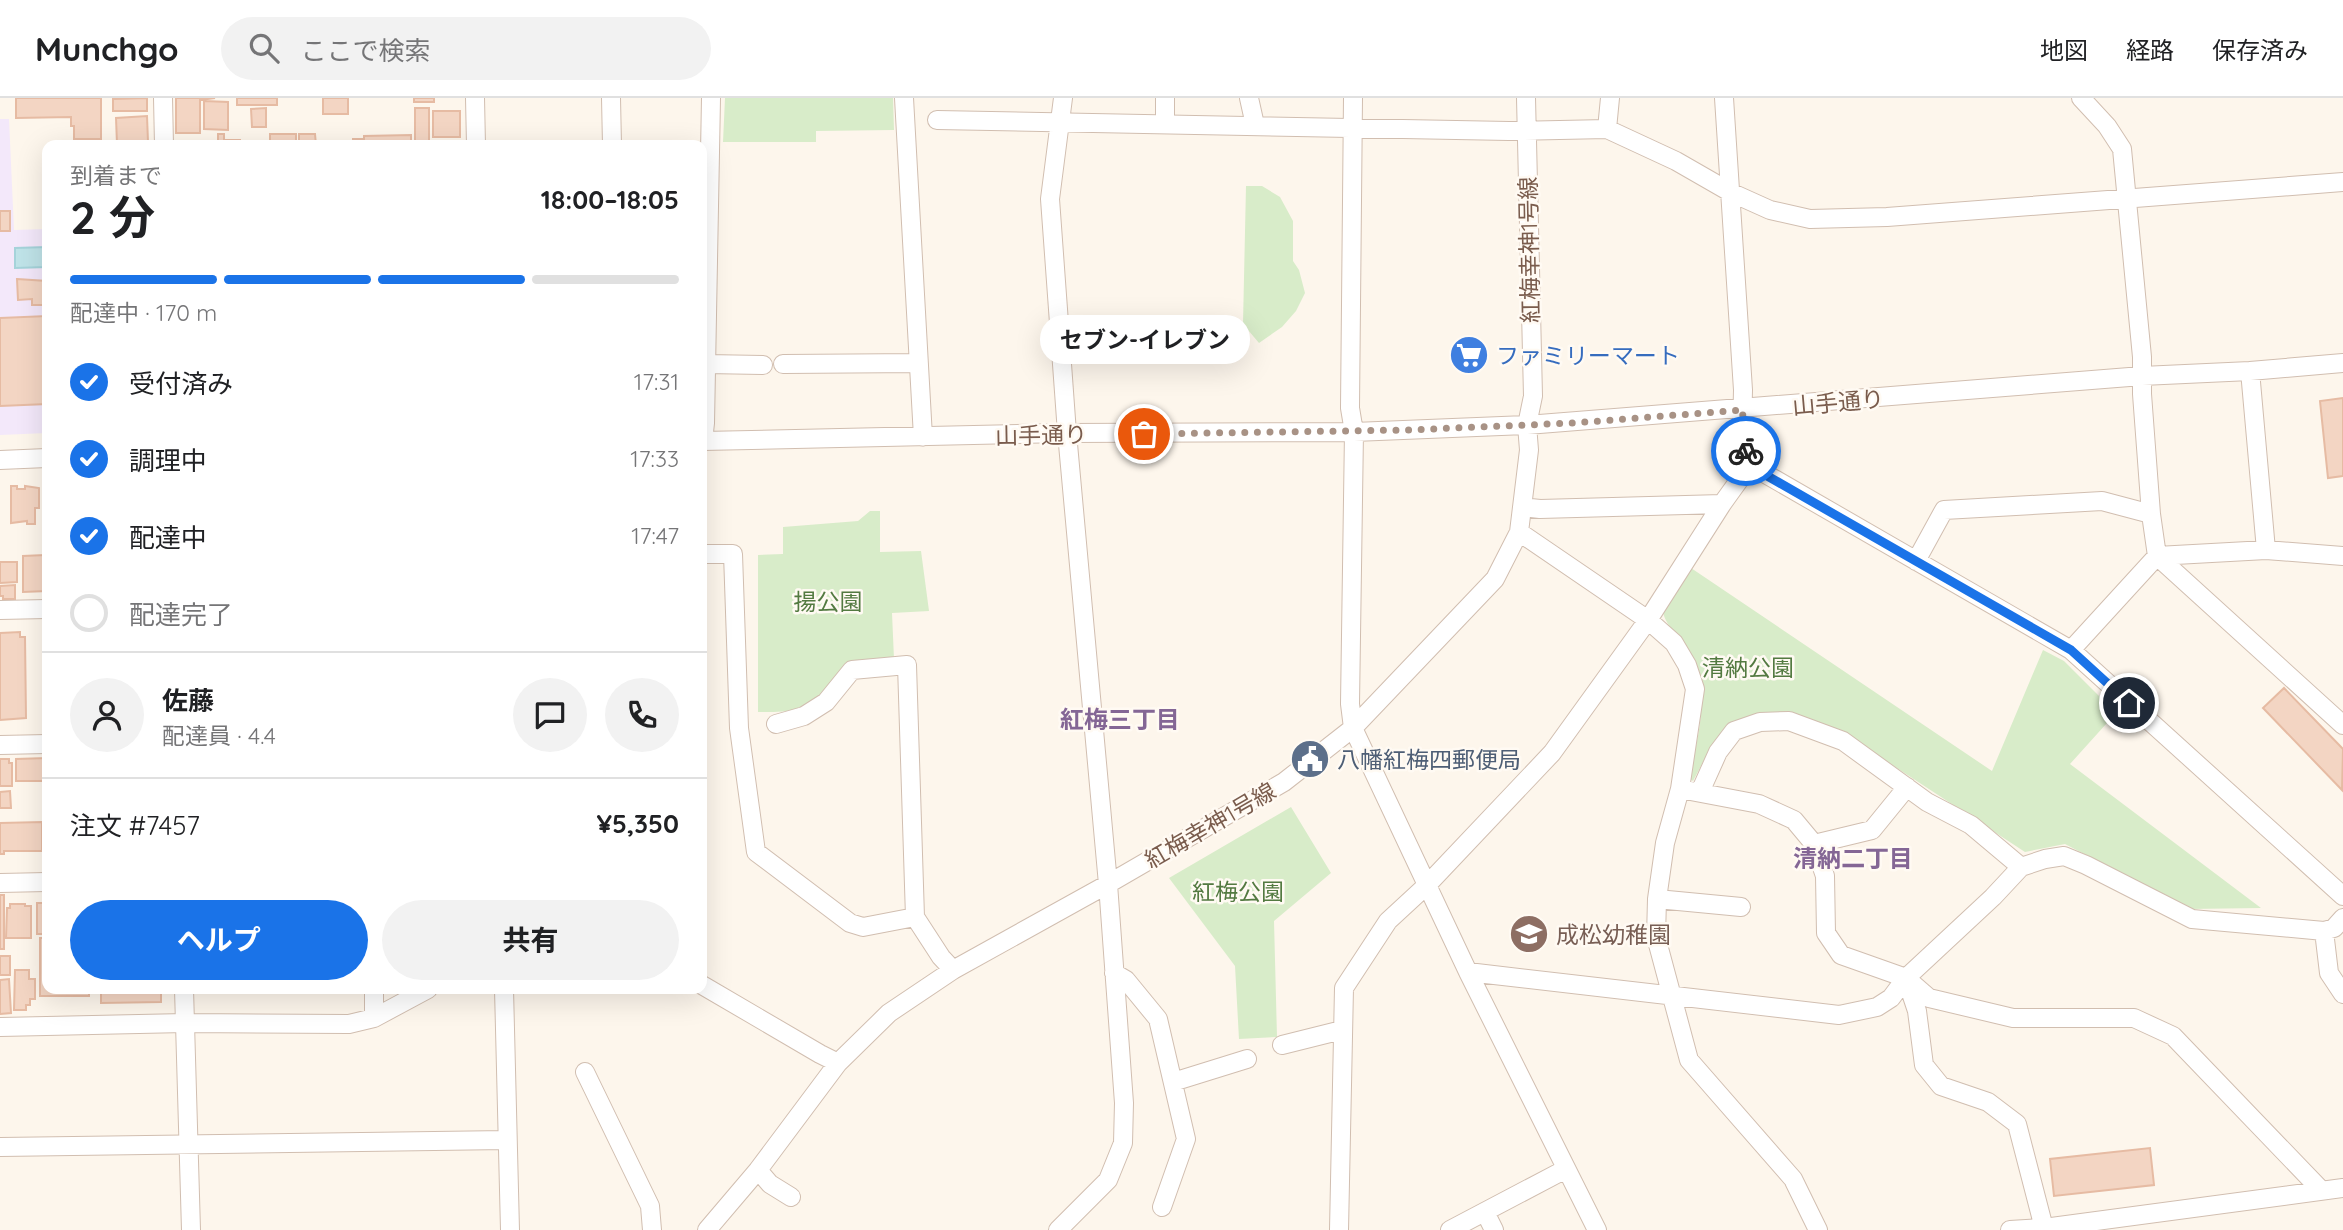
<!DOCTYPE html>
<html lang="ja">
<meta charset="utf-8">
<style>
:root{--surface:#fff;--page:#f2f2f2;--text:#202124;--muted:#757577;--line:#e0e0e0;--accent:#1a73e8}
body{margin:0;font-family:Quicksand,"Noto Sans JP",sans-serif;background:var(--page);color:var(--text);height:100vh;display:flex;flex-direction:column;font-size:26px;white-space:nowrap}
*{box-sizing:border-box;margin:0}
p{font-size:23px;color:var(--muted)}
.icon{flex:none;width:38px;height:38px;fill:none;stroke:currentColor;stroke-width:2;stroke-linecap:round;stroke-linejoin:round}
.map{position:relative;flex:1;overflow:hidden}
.sheet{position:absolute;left:42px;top:42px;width:665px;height:854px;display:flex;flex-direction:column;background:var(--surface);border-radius:14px;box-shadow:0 7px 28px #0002}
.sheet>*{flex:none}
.pin{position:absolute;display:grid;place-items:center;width:60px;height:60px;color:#fff;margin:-30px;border:4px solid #fff;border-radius:50%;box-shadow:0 2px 7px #0007}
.courier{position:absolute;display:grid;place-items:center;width:70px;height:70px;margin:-35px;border:5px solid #1a73e8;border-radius:50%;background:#fff;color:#222;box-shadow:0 2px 9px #0007}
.bubble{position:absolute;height:49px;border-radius:24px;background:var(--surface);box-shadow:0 7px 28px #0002;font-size:23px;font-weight:700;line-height:49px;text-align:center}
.overview em{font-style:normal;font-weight:700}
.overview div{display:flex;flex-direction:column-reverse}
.overview{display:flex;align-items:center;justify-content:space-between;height:119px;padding:0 28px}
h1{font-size:46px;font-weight:700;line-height:52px}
.bar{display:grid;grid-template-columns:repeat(4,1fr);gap:10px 7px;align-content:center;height:84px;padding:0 28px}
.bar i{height:9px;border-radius:5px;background:var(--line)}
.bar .active{background:var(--accent)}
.bar p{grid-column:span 4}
.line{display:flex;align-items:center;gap:18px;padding:0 28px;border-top:2px solid var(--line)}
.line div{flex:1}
.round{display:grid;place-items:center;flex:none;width:74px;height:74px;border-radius:37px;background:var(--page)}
ol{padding:0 28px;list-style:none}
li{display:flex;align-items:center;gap:21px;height:77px}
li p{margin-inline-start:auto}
li .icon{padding:7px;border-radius:50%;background:var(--accent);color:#fff;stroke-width:4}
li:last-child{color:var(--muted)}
li i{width:38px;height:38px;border:4px solid var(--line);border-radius:50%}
.action{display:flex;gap:14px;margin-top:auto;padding:14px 28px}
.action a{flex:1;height:80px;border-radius:42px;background:var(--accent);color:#fff;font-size:28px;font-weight:700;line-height:80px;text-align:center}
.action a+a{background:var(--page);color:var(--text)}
header{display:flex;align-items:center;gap:42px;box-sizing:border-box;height:98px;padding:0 35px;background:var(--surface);border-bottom:2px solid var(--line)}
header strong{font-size:33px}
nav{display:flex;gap:38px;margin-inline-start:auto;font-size:24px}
.search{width:490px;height:63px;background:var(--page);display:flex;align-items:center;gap:18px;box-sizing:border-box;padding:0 24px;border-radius:38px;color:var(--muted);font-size:26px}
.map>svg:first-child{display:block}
.education{fill:#f3e8fa}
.green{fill:#d8ecc9}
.water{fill:#bfe3e8;stroke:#a5d3da;stroke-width:2}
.building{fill:#f3d5c3;stroke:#e6bba3;stroke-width:2}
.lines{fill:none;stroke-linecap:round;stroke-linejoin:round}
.minor-casing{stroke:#d1beb0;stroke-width:20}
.minor{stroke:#fff;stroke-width:18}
.done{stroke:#a89285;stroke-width:7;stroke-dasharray:0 12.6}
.route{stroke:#1a73e8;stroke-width:9}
.labels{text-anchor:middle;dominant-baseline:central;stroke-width:5;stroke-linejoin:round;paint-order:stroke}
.street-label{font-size:23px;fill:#7a5c4d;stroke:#fffaf3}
.shop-label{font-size:23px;fill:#366cbe;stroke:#fffaf3;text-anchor:start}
.park-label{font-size:23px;fill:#537a41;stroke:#fffaf3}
.service-label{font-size:23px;fill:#4e5e75;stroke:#fffaf3;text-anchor:start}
.education-label{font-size:23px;fill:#785e54;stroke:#fffaf3;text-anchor:start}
.neighbourhood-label{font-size:24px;font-weight:bold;fill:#846695;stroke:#fffaf3}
</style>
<header>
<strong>Munchgo</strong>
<div class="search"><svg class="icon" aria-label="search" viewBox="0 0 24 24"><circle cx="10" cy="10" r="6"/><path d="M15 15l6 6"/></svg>ここで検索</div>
<nav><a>地図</a><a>経路</a><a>保存済み</a></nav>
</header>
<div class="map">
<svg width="2343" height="1132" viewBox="0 0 2343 1132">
<rect width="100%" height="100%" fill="#fdf6ec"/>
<path class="education" d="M0 21H9L14 132 47 131V335L0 337Z"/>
<path class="green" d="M725 0H893L894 32 816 33V44H723Z
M1246 88H1262L1280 99 1293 123V163L1299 172 1305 195 1296 213 1282 229 1259 245 1243 226Z
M870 413H880V454L921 453 929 513 892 515 894 561C881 562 860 559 849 565 838 570 836 581 828 590 807 615 787 614 758 614V457L783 456V429L858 423Z
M1691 470 1992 673 2043 552 2064 563 2116 615 2070 666 2261 810 2190 811 2065 746 2025 754 1845 636 1786 615 1731 629 1711 649 1693 683 1689 680C1698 638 1712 594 1688 554 1681 541 1664 526 1663 513Z
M1291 709 1331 775 1274 823 1277 939 1239 941 1235 868 1169 780Z"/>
<path class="water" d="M47 149V169L15 170V150Z"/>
<path class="building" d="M16 0H101V41H74V28H71V19L16 20Z
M147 0V13H113V1Z
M176 0H215L200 2V35H176Z
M237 0H277V7H237Z
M323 0H348V16H323Z
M414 0H434V4H414Z
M204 3 228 4V32L204 31Z
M266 10V29H252L251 11Z
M415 10H429V47H415Z
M433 13H460V39H433Z
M147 18 148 44 117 46 116 20Z
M218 36H224V42H240V47H218Z
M270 36H296V47H270Z
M299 36H315L316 47H299Z
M411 37V47H353V41H364V38Z
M0 113H10V133H0Z
M17 181 47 183V207H32V201L18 202Z
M47 218V306L0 308V220Z
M2343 300V378L2328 380 2320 303Z
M11 388H17V391H25V388L39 390V410H35V426H27V423L11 425Z
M45 457 47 493 23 494V458Z
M0 464H17V484L0 485Z
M15 487V501H3V498H0V488Z
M20 534V539H25L26 620 0 622V535Z
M2284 590 2343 651 2342 692 2263 610Z
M47 660V683H16V661Z
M0 661H9V665H12V688H0Z
M10 693 11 710H0V694Z
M42 724V753H4V756H0V725Z
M0 797H4V851H0Z
M37 805H47V836H37Z
M10 806H25V808H31V840H6L7 810H10Z
M40 840H47V891H89V898H40Z
M0 858H10V877H0Z
M15 872H29V881H35V901H30V907H26V912H14Z
M9 881 11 915 0 916V882Z
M101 891H161V904L101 905Z
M2150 1050 2154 1087 2054 1098 2050 1061Z"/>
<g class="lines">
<g class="minor-casing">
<path id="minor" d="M163 0 164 47
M475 0 476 47
M611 0 612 47
M904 0 923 339
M1249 0 1255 27
M1353 0 1350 310 1354 334 1350 606 1353 630 1468 874 1597 1132
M1724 0 1743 292 1742 333 1750 367 2071 552 2343 798
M2081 0 2107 28 2122 51 2142 259V296L2151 416 2157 458 2343 627
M937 22 1509 33 1607 31 1676 63 1730 94 1770 112 1810 121 1887 119 2343 84
M1165 25V0
M1607 31 1610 0
M706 266 763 267
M783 266 919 265
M2250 273 2266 452
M702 343 1067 335 1354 334 1527 327 2142 278 2250 273 2343 265
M703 343 705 325 711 0
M0 362 47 360
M1522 409 1540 411 1722 406
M1519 434 1648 522 1674 545 1687 567 1695 591 1680 691 1665 745 1657 801 1656 839 1689 962 1793 1081 1818 1132
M702 456H733L739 630 756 754 850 825 863 829 915 819
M1916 463 1944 412 2102 403 2151 416
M0 512 47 511
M2071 552 2157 458 2266 452 2343 458
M776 626 804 618 826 604 852 572 907 567 915 819 941 859 953 872
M0 647 47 646
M1680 691 1759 706 1794 722 1814 746 1825 778 1826 835 1841 857 1906 880 1929 900 2013 920H2134L2173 938 2321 1092
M1700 694 1718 654 1734 633 1760 624 1789 623 1843 643 1927 704 1971 727 2021 769
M1814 746 1872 732 1907 689
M0 785 47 784
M1657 801 1741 809
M2324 833 2329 875 2343 896
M1468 874 1839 917 1877 909 1891 900 1906 880 1993 799 2021 769 2045 761 2064 758 2086 767 2192 821 2324 833 2334 830 2343 820
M1114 875 1126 882 1158 921 1186 1041 1162 1109
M1907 883 1917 913 1924 967 1941 988 1988 1004 2017 1026 2044 1130
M702 887 820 956 838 965
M184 891 191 1132
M374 891V920
M504 891 510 1132
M0 929 185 925 349 926 374 920 428 891
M1282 947 1342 932
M585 974 650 1108 652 1132
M1173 984 1247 961
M0 1049 506 1042
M758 1072 770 1086 791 1099
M1485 1114 1494 1132
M707 1132 758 1072 838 965 889 915 953 872 1108 786 1284 684 1353 630 1495 481 1519 434 1529 352 1527 327 1533 298 1526 0
M1058 1132 1108 1082 1123 1045 1124 1005 1108 786 1067 335 1050 101 1063 0
M1339 1132 1344 890 1388 823 1427 787 1552 655 1648 522 1722 406 1750 367
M1450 1132 1566 1071
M2010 1132 2044 1130 2343 1090"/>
</g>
<use href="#minor" class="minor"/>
</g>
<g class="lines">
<path class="done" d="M1144 336 1408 332 1573 325 1743 312 1742 333 1746 353"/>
<path class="route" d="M1746 353 1750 368 2071 552 2129 605"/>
</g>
<defs>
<g id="supermarket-disc" transform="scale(2.0125)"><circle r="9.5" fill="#3f7fe0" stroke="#fffaf3"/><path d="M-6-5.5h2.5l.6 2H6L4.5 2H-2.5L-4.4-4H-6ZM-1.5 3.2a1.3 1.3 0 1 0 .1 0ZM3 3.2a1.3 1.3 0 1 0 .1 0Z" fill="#fff"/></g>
<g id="civic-disc" transform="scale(2.0125)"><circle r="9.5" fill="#5c6f8a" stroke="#fffaf3"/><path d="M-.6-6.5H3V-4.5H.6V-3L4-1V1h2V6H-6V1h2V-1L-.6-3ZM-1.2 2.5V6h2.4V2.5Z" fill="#fff"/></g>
<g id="school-disc" transform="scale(2.0125)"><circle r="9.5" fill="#8d6e63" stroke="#fffaf3"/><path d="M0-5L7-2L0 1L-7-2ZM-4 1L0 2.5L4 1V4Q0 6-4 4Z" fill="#fff"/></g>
</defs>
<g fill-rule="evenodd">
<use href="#supermarket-disc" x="1469" y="257"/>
<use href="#civic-disc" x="1310" y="661"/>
<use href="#school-disc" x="1529" y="836"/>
</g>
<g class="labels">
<g class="street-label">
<text transform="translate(1529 152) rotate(-91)">紅梅幸神1号線</text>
<text transform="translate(1838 304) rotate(-5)">山手通り</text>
<text transform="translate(1041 337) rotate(-1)">山手通り</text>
<text transform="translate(1210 727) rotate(-30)">紅梅幸神1号線</text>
</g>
<g class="shop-label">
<text x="1496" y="257">ファミリーマート</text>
</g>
<g class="park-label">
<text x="828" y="503">揚公園</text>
<text x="1748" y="569">清納公園</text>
<text x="1238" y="793">紅梅公園</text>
</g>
<g class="service-label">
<text x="1337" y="661">八幡紅梅四郵便局</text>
</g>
<g class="education-label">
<text x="1556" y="836">成松幼稚園</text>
</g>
<g class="neighbourhood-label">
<text x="1120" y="621">紅梅三丁目</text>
<text x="1853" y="760">清納二丁目</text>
</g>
</g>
</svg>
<div class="pin" style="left:1144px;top:336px;background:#ea580c"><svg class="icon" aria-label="bag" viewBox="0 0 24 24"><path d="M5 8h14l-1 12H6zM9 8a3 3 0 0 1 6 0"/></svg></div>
<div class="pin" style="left:2129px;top:605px;background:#1f2937"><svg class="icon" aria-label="home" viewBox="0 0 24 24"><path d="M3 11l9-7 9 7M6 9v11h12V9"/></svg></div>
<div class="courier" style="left:1746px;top:353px"><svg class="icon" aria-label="bike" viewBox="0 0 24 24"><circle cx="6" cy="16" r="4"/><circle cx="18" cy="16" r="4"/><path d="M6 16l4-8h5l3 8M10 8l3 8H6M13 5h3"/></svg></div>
<div class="bubble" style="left:1040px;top:217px;width:210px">セブン-イレブン</div>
<section class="sheet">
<div class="overview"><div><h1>2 分</h1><p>到着まで</p></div><em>18:00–18:05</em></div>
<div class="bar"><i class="active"></i><i class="active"></i><i class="active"></i><i></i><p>配達中 · 170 m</p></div>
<ol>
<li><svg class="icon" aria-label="check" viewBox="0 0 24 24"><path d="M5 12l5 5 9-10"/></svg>受付済み<p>17:31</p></li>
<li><svg class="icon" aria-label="check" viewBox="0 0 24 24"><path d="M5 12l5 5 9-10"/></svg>調理中<p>17:33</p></li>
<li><svg class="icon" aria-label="check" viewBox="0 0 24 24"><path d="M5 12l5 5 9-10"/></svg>配達中<p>17:47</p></li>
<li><i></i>配達完了</li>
</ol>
<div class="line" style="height:126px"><a class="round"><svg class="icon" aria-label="person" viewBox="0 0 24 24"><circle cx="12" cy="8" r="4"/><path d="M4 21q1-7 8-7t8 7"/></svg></a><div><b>佐藤</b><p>配達員 · 4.4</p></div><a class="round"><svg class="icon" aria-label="chat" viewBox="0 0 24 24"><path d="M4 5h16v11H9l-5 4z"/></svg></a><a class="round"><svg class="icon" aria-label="phone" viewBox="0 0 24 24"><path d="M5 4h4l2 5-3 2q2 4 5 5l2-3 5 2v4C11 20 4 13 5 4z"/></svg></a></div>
<div class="line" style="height:91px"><div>注文 #7457</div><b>¥5,350</b></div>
<div class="action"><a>ヘルプ</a><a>共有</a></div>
</section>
</div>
